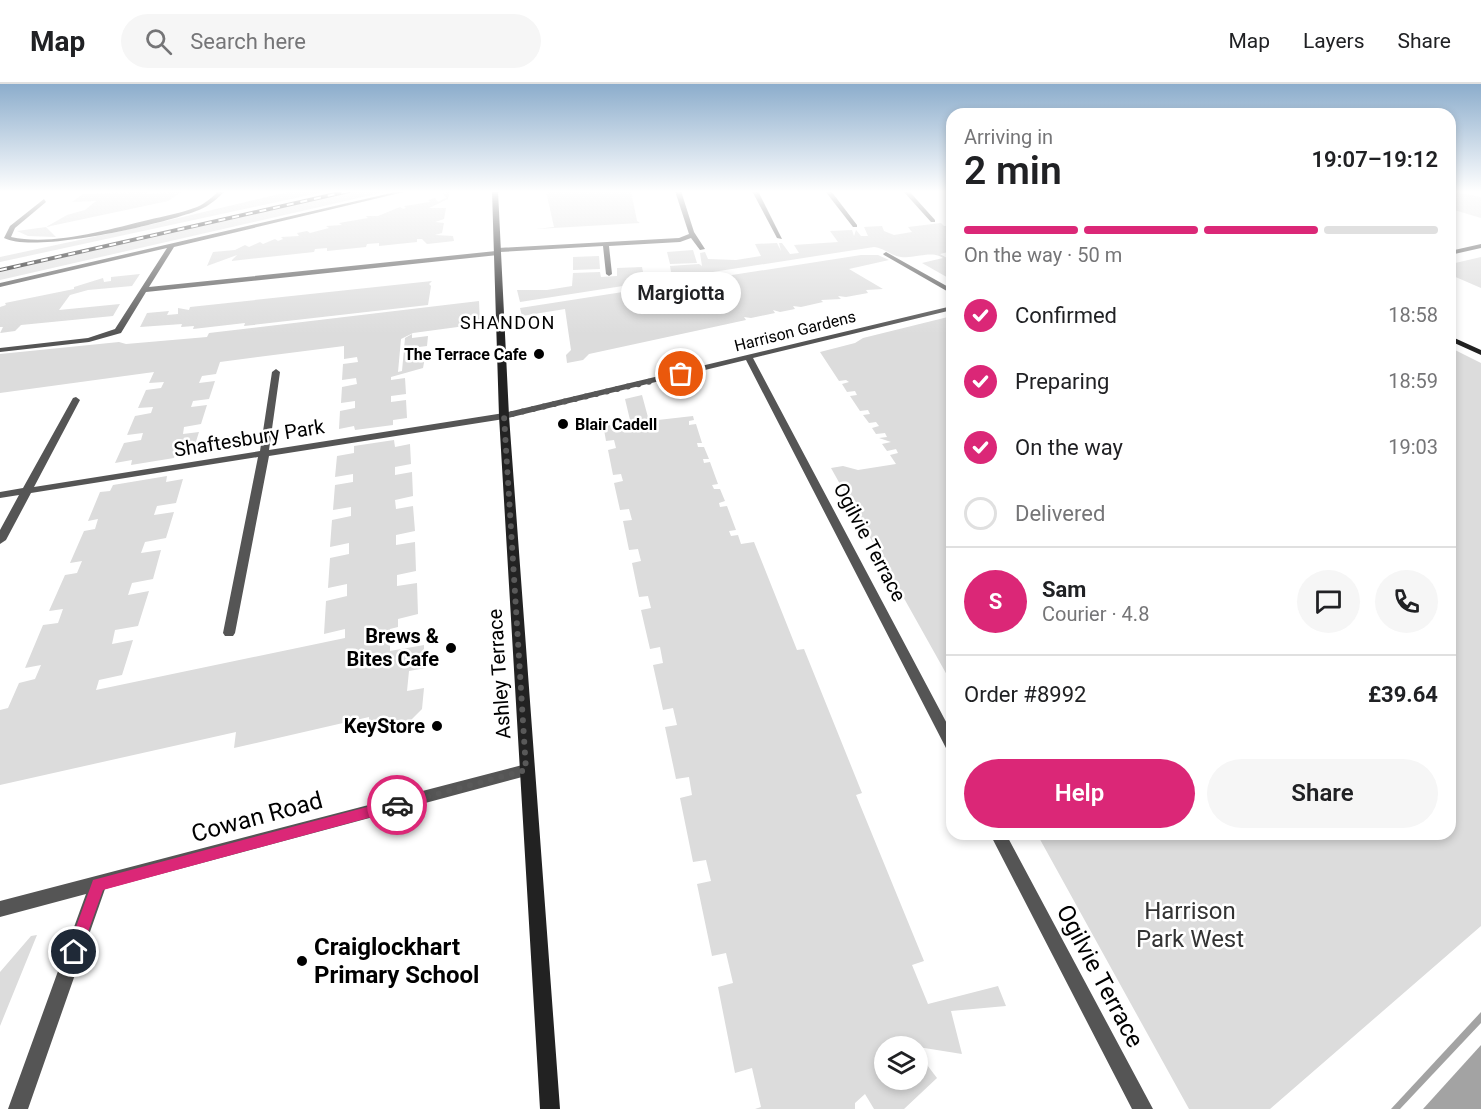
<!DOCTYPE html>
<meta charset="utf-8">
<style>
:root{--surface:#fff;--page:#f6f6f6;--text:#202124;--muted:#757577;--line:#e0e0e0;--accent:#db2777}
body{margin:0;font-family:Roboto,sans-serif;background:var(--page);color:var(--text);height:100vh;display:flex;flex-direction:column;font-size:22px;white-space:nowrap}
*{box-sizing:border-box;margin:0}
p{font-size:20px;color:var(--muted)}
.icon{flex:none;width:33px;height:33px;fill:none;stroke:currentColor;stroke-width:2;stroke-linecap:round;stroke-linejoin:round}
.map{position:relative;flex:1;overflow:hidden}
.side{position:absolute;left:946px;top:24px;width:510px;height:732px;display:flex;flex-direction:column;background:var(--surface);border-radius:18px;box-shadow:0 3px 9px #0003}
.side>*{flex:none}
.controls{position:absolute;left:874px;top:952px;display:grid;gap:12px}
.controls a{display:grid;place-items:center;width:54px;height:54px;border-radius:50%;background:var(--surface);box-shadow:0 3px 9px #0003;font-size:30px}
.pin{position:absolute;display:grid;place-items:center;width:51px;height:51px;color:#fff;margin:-26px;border:3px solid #fff;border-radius:50%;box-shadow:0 2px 6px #0007}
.courier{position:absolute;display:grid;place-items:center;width:60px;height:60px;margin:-30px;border:4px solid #db2777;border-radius:50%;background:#fff;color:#222;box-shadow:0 2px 8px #0007}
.bubble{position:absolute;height:42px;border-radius:21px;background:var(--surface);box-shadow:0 3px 9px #0003;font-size:20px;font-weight:600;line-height:42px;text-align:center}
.summary em{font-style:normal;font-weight:600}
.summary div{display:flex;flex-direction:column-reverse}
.summary{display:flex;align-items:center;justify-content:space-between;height:102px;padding:0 18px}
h1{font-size:39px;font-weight:600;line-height:45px}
.bar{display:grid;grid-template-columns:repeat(4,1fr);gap:9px 6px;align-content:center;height:72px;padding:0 18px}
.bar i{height:8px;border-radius:4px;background:var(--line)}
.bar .active{background:var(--accent)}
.bar p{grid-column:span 4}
.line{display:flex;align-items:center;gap:15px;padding:0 18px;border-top:2px solid var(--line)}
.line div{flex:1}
.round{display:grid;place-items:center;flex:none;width:63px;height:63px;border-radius:32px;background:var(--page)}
ol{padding:0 18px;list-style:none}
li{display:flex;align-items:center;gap:18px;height:66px}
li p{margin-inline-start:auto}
li .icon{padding:6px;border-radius:50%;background:var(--accent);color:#fff;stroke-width:4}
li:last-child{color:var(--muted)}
li i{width:33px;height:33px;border:3px solid var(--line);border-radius:50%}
.cta{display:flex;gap:12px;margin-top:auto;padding:12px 18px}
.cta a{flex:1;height:69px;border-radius:36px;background:var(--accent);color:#fff;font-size:24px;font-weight:600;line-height:69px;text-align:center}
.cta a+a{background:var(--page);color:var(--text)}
header{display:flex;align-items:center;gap:36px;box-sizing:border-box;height:84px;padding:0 30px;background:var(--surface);border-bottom:2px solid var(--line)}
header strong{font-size:28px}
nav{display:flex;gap:33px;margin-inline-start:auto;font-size:21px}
.search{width:420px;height:54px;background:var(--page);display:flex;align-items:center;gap:15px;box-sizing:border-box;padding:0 21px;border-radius:33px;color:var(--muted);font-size:22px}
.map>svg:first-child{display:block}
.green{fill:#dcdcdc}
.water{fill:#a3a3a3}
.pier{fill:#fff}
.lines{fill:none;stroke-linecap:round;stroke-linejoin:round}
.street{fill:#555;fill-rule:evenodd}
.secondary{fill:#222;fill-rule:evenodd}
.rail-casing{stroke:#000;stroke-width:4}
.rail{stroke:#fff;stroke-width:2;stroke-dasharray:7;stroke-linecap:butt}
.route{fill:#db2777}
.done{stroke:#595959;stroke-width:6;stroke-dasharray:0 10.8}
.poi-dot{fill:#000;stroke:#fff;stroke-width:2}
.labels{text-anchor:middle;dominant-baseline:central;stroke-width:5;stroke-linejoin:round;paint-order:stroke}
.far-street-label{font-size:16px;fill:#000;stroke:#fff}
.far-poi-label{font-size:16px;font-weight:bold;fill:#000;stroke:#fff;text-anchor:end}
.far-neighbourhood-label{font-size:18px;letter-spacing:1.5px;fill:#000;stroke:#fff}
.street-label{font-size:20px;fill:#000;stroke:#fff}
.poi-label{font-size:20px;font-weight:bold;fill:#000;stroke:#fff;text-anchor:end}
.near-street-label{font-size:24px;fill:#000;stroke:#fff}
.near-park-label{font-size:24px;fill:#333;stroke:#fff}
.near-poi-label{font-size:24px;font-weight:bold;fill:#000;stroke:#fff;text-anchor:start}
</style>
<header>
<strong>Map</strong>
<div class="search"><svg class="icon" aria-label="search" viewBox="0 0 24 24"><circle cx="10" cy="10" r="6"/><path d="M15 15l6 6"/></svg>Search here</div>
<nav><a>Map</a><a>Layers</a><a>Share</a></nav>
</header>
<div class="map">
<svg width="1481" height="1025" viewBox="0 0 1481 1025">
<rect width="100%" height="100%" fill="#fff"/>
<path class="green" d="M150 107 146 110 183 107 168 117 46 143 56 153 28 152 17 147 46 143 67 131 85 126 96 117 72 118 83 110Z
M292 107H328L0 178V173L149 141Z
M357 107H389L0 196V188Z
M546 107H631L637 137 640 139 536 145 554 143Z
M1450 107 1481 113V134L1451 125Z
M449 108 448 115 429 124H446L444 135 435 138 444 139 442 149 435 151 453 152 454 157 427 160 422 155H417V158L379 162V159L367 160 366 163 327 167V164L315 165 314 168 231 177 237 171 207 182 213 168 235 166 245 161 249 163 260 158 263 160 275 155 278 157 283 155 281 153 299 152 297 149 307 147 310 149 329 144 326 142 342 141 339 139 368 134 366 132H378L400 123 403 125 406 124 404 122 430 118 428 116 435 114 438 118 446 114 443 109Z
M941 139 944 142 952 141V167L940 170 952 177V196L922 179 943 174C931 166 915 175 901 173 892 172 884 164 874 163L520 218 517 206H547L572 202 573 189 600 188 601 193 617 192V184L642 183 644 193 671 188 670 182 699 180 702 182 700 169 705 168 708 175 736 176 761 172 755 160 777 159 781 167 779 159H782L790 170 799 169 794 161 838 158 830 147 852 146 854 152 856 146 861 152H868L864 143 882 142 884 147 894 151 912 148 908 143Z
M693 166 697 179 670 180 667 168Z
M861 171H878L889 176 849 185 883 205 866 206 868 209 846 213 838 212 841 215 821 216 823 218 801 223 793 222 795 225 780 228 773 226 775 229 751 234 744 233 746 236 589 270 583 276 567 279 566 271 571 266 565 225 522 232 520 224Z
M599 172 600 185 573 186V173Z
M1481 173V204L1451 191V180Z
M140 190 132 202 88 206 70 211 59 226 120 220 113 232 21 241 15 247 0 249 3 243H0V223L6 221 5 219 74 205V203L103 194 104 198 111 197V193Z
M432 197 429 200 431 202 428 221 244 242 245 239 193 245 194 242 181 243 182 240 140 243 147 229 169 227 167 231 178 230V224L189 226 190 223Z
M479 217 480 240 413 249 401 255 398 288 402 287 405 254 412 250V254L428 252 427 262 411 264 409 270 426 268 423 284 391 293V296L405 294 406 310 391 312V318L406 316 407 334 393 336V341L355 346 354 342 339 345 340 327 355 324V317L341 319 342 303 357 300 356 294 342 296 343 280 358 278 357 273 344 275V262L220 278 216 290 202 292 199 299 215 297 209 315 193 317 191 323 207 321 201 340 184 343 183 350 199 348 193 367 176 369 174 374 131 381 132 376 115 379 124 359 141 356 143 349 127 351 135 332 151 329 153 323 138 324 146 306 161 304 164 298 149 299 154 288 0 309V270L119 258 126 260 207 253 209 249Z
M952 232V600L831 384 843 382 858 386 896 380 890 371 898 369 896 365 887 367 882 360 891 358 879 354 887 353 885 349 876 350 872 344 879 342 876 338 869 339 863 331 870 330 868 326 860 327 850 312 857 311 855 307 847 308 842 300 849 298 846 296 839 297 820 268 855 259 863 254Z
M1451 264 1481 279V842L1270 1025H1189L1037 750H1450Z
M642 311 649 337 693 332 694 336 689 337V341L696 340 702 359H697L698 363H704L709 375H703L704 379 710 378 718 400 712 401 714 405H720L725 417 719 419 720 423 727 422 736 446 729 447 731 452 738 451 741 460 754 458 797 566 804 565 862 709 856 711 924 877 912 881 928 920 998 902 1006 922 951 927 962 970 918 963H885V996H918V969L937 994 904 1025H874L865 1010 855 1019V1025H755L761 1023 752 984 735 989 718 903 733 899 726 869 712 872 697 800 711 797 706 776 693 778 680 714 692 711 689 693 676 695 665 643 677 641 673 624 663 626 653 581 663 579 660 563 650 565 641 526 651 524 648 512 639 513 632 479 641 477 638 465 629 466 623 437 632 436 629 425 620 426 614 399 623 397 621 390 613 391 608 366 616 364 614 356 606 357 603 340 630 336 625 315Z
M394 356 395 363 410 360 411 380 395 383V391L412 388 413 412 395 416 396 425 413 422 415 447 396 451V461L415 458 416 487 397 491V502L417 499 418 530 398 535V543L390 545V567L424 561V566L427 565 426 584 409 587 407 607 424 604 422 625 409 638 369 647V633L234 664 236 648 0 701V626L8 624 19 599 35 595 41 581 25 584 43 541 58 539 63 525 49 527 65 491 77 489 82 477 70 479 84 447 95 445 98 435 88 437 100 408 110 407 113 401 167 392 166 398 183 395 176 419 157 422 154 431 174 428 166 454 145 458 141 469 161 466 153 495 132 499 128 511 149 507 138 542 115 546 112 560 133 556 122 591 99 596 96 606 345 554V545L324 550 326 517 347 512V500L328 504 330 474 349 470V459L330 463 332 436 351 432V423L333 426 335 401 353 398V390L335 393 337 372 354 369V362Z
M37 851 0 942V888L31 852Z"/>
<path class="water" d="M1481 928V1025H1391Z"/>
<path class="pier" d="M1481 939V961L1423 1025H1400Z"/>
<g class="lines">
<path class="street" d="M219 107H225C217 115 209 122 199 126 164 140 34 170 4 154L10 142 44 115 46 118 15 144 11 153C52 162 107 146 148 136 164 132 182 129 197 123 206 119 212 113 219 107Z
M400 107H408L174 163 149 203 496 167V165L498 164 679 154 689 150 675 107H681L694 148 705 165 700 166 691 154 680 158 609 162 612 190 609 192 606 190 603 162 500 168 498 171 146 208 121 249 89 258 0 268V264L88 254 115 245 167 164 0 203V199Z
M752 107H758L782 155 777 154Z
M825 107H831L857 141V143H853Z
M903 107H909L935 136V138H931Z
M1481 160V164L1450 171V167Z
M886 168 952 205V210L884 171 883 170Z
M952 222V226L753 274 952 649V668L947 666 746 276 504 335 269 372 235 549 233 552H225L223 549 258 373 31 409 6 456 0 460V446L19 411 0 414V408L23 404 73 314 76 313 80 316 34 403 260 367 272 288 276 285 280 288 269 366 504 329Z
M526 680 531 682 533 686 531 690 526 692 105 805 28 1025H8L86 810 0 833V817Z
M990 750H1006L1153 1025H1132Z"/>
<path class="secondary" d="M492 107H498L509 332 560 1025H540L499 332Z
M1450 252 1481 266V271L1450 257Z"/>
<g class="rail-casing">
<path id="rail" d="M0 186 349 107"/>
</g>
<use href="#rail" class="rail"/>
</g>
<linearGradient id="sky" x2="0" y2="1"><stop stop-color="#8cadcc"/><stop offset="0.43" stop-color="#fff"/><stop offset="1" stop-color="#fff" stop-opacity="0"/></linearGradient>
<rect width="1481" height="250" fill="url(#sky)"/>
<path class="route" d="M397 715 403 721 397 726 103 806 79 873H69L67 868 93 796Z"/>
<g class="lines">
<path class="done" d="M397 721 526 686 504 332 681 290"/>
</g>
<g class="poi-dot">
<circle cx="539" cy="270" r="6"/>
<circle cx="563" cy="340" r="6"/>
<circle cx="451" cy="564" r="6"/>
<circle cx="437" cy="642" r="6"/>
<circle cx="302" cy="877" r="6"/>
</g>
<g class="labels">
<g class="far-street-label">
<text transform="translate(795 247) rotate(-14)">Harrison Gardens</text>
</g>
<g class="far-poi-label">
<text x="527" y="270">The Terrace Cafe</text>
<text x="575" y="340" text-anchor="start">Blair Cadell</text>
</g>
<g class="far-neighbourhood-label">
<text x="508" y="238">SHANDON</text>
</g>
<g class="street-label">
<text transform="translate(249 354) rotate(-9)">Shaftesbury Park</text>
<text transform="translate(870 458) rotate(62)">Ogilvie Terrace</text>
<text transform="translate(499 590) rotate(-94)">Ashley Terrace</text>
</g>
<g class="poi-label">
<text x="439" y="552">Brews &amp;<tspan x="439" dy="23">Bites Cafe</tspan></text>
<text x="425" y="642">KeyStore</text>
</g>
<g class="near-street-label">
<text transform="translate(257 733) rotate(-15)">Cowan Road</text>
<text transform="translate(1100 892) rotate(62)">Ogilvie Terrace</text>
</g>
<g class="near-park-label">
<text x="1190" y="827">Harrison<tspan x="1190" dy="28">Park West</tspan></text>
</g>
<g class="near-poi-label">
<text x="314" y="863">Craiglockhart<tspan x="314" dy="28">Primary School</tspan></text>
</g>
</g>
</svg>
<div class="controls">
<a><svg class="icon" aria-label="layers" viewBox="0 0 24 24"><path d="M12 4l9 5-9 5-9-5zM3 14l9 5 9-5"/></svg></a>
</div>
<div class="pin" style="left:681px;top:290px;background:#ea580c"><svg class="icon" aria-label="bag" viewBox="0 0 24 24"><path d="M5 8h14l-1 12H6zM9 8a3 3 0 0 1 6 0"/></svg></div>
<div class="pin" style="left:74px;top:868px;background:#1f2937"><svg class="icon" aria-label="home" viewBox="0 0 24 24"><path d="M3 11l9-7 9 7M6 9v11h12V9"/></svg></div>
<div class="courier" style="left:397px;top:721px"><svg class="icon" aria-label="car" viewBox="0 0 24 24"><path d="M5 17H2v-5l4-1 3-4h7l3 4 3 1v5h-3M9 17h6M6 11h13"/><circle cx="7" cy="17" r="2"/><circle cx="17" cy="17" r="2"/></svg></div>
<div class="bubble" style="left:621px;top:188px;width:120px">Margiotta</div>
<section class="side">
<div class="summary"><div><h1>2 min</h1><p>Arriving in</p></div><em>19:07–19:12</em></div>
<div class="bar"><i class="active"></i><i class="active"></i><i class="active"></i><i></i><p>On the way · 50 m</p></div>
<ol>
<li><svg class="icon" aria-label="check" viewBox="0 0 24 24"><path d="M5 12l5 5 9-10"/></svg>Confirmed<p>18:58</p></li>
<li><svg class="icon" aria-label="check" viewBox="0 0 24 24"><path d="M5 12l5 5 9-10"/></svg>Preparing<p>18:59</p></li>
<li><svg class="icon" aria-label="check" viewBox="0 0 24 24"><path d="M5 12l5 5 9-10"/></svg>On the way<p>19:03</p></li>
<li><i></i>Delivered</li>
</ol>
<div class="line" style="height:108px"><b class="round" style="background:var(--accent);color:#fff">S</b><div><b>Sam</b><p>Courier · 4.8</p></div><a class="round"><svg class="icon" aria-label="chat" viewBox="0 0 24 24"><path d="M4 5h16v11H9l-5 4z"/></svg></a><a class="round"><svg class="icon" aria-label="phone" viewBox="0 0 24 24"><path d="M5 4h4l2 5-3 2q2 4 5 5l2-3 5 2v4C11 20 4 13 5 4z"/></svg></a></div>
<div class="line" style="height:78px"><div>Order #8992</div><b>£39.64</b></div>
<div class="cta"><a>Help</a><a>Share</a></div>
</section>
</div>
